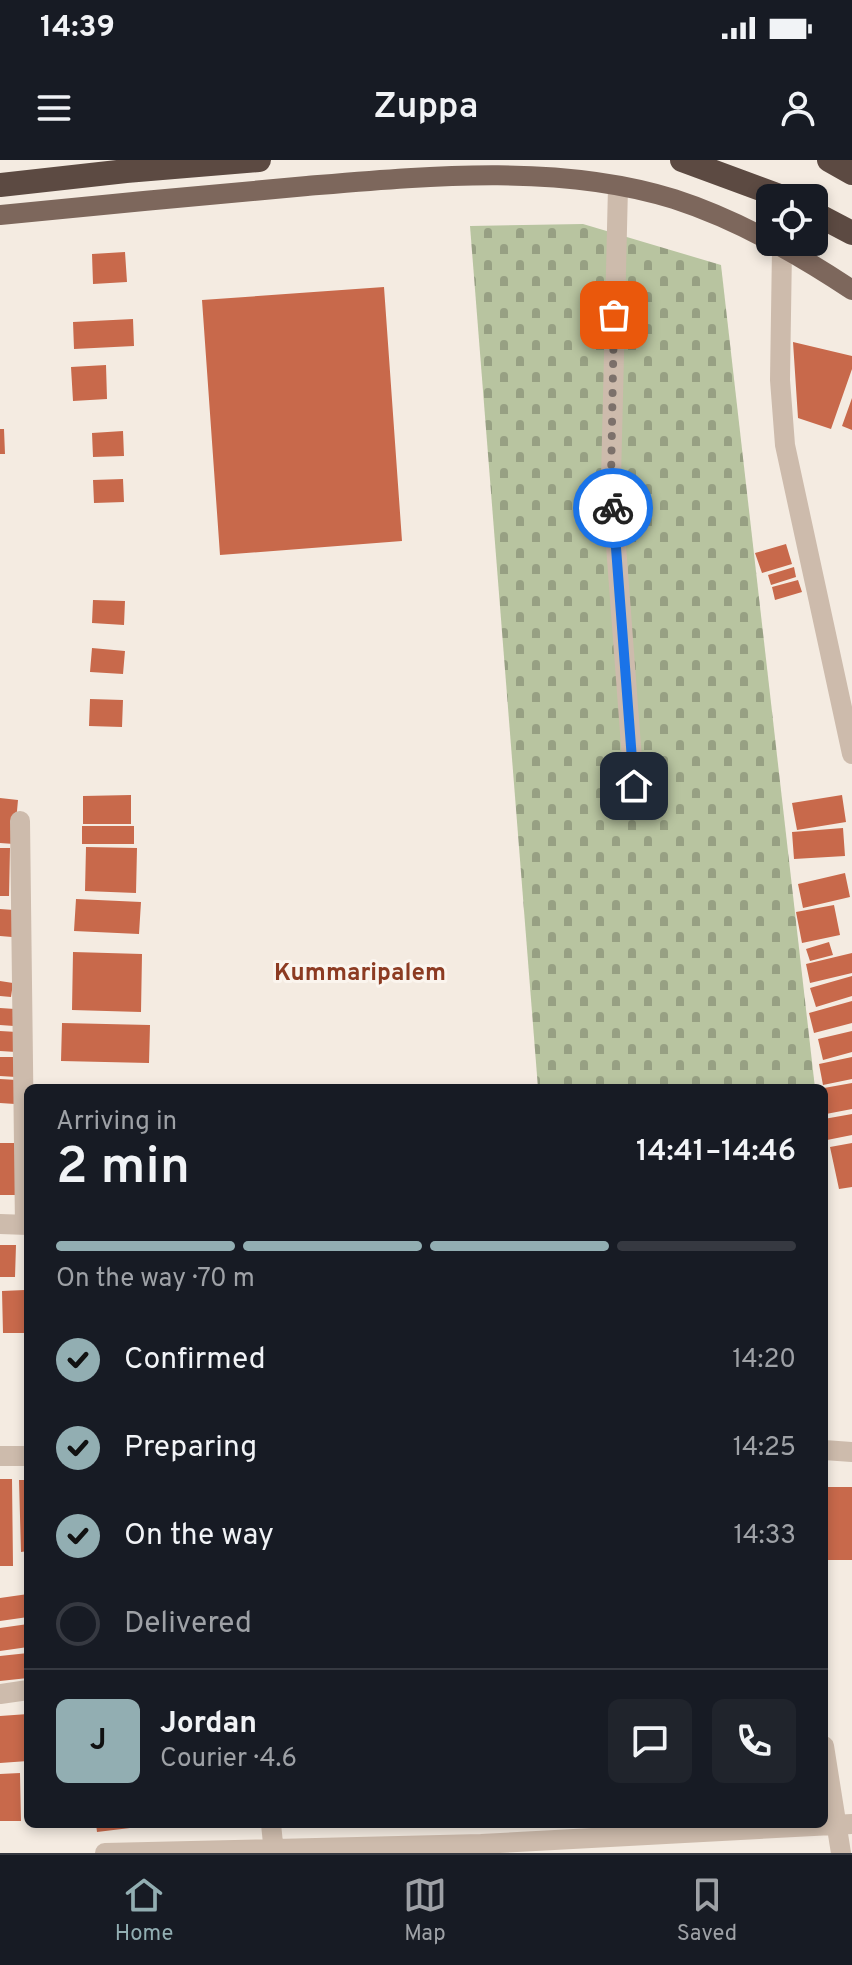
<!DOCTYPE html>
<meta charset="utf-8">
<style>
:root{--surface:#171b24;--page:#20242c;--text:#f1f3f6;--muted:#9ea1a6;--line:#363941;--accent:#92aeb2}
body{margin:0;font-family:Overpass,sans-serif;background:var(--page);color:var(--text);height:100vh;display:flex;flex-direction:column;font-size:30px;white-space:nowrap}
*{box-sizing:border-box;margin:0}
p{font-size:26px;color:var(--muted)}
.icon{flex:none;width:44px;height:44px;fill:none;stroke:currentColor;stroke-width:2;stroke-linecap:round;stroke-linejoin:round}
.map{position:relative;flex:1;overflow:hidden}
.panel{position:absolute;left:24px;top:924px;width:804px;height:744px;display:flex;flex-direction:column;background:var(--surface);border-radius:12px;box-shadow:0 4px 12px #0003}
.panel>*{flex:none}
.tools{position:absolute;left:756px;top:24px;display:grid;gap:16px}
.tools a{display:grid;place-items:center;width:72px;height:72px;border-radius:12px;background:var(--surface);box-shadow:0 4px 12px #0003;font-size:40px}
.pin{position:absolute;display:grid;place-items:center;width:68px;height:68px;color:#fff;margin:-34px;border-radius:16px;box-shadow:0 4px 12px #0006}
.courier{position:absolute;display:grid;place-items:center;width:80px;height:80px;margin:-40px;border:6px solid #1a73e8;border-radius:50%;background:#fff;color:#222;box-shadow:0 2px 10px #0007}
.overview em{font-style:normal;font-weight:600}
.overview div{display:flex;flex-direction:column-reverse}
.overview{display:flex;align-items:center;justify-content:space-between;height:136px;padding:0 32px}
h1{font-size:52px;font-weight:600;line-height:60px}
.bar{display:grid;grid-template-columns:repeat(4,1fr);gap:12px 8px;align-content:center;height:96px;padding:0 32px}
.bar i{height:10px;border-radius:6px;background:var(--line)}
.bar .current{background:var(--accent)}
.bar p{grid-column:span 4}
.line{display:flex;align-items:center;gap:20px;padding:0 32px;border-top:2px solid var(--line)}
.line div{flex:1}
.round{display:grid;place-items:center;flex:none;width:84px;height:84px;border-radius:12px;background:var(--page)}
ol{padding:0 32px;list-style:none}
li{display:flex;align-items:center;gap:24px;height:88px}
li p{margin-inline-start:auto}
li .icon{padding:8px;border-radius:50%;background:var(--accent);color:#111;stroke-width:4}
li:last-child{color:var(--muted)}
li i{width:44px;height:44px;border:4px solid var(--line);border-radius:50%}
.status{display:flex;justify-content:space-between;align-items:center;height:56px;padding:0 40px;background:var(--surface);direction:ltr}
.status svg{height:22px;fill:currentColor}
header{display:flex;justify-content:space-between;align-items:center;height:104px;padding:0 32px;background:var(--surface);font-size:36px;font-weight:600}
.tabs{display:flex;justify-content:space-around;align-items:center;height:112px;border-top:2px solid var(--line);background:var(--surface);font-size:22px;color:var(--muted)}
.tabs a{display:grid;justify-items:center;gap:4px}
.tabs .current{color:var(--accent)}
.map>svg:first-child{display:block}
.cemetery{fill:url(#cemetery-stones)}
.building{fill:#c8694b}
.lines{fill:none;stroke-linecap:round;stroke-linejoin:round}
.minor{stroke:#cdbbac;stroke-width:20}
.major{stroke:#7d675c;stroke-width:20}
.highway{stroke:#5c4a42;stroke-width:24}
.done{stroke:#7c716b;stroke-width:8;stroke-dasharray:0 14.4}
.route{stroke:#1a73e8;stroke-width:10}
.labels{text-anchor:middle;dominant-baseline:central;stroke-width:6;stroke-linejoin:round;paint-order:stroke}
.neighbourhood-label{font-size:24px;font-weight:bold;fill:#8c3b22;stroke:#fbf5ee}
</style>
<div class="status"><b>14:39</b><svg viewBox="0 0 49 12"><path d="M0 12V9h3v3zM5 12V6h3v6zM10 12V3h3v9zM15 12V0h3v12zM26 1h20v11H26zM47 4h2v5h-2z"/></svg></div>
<header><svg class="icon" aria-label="menu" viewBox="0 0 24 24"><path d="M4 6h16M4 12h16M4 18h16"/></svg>Zuppa<svg class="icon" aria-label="person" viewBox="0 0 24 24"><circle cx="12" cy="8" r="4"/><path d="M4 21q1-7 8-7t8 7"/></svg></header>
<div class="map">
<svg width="852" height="1693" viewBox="0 0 852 1693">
<defs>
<pattern id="cemetery-stones" width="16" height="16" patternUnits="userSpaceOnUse" patternTransform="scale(2)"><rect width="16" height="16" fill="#b8c4a0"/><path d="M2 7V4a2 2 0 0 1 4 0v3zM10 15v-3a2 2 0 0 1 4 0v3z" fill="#97a083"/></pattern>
</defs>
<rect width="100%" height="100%" fill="#f4ebe1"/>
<path class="cemetery" d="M583 64 721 105 815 928H538L470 66Z"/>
<path class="building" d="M125 92 127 122 93 124 92 94Z
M384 127 402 381 220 395 202 140Z
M133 159 134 186 74 189 73 162Z
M793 182 852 196V209L831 269 798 258Z
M106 205 107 239 73 241 71 207Z
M852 238V270L842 266Z
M0 269H4L5 294H0Z
M123 271 124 296 93 297 92 273Z
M123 319 124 342 94 343 93 320Z
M786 384 792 404 762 413 755 393Z
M794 407 796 417 771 425 768 415Z
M798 420 802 432 775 440 772 427Z
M93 440 125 441 124 465 92 463Z
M92 488 125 491 123 514 90 512Z
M90 539 123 540 122 567 89 566Z
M131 635V664H83V636Z
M842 635 846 662 797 670 792 643Z
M0 638 18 640 14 684 0 683Z
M82 666H134V684H82Z
M843 668 845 696 794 699 792 672Z
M86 687 137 688 136 733 85 731Z
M0 688H10L9 736H0Z
M845 713 850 737 803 748 798 724Z
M76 739 141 742 139 774 74 771Z
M834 745 840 775 802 783 796 752Z
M0 749 14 750 12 777 0 776Z
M829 782 833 795 810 801 806 789Z
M73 792 142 794 141 852 72 850Z
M852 793V813L810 823 806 804Z
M852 816V836L816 847 810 828Z
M0 821 13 823 11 837 0 836Z
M852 841V863L814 873 809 853Z
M0 848 15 849 14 866 0 865Z
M62 863 150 865 149 903 61 901Z
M0 871 17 872 16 892 0 891Z
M852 871V892L823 900 818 879Z
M0 897H17L16 917 0 916Z
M852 897V919L823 925 819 904Z
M0 919 17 920 15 944 0 943Z
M852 923V949L826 954 824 928Z
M852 954V975L827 980 824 959Z
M0 983H18V1035H0Z
M852 983V1027L839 1029 830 987Z
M0 1085H16L15 1117H0Z
M25 1130V1173H3L2 1131Z
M24 1191H28V1243H25Z
M0 1319H12L13 1406H0Z
M19 1320H28V1391L21 1392Z
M824 1327H852V1400H824Z
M28 1434V1457L0 1461V1438Z
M28 1464V1487L0 1491V1468Z
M28 1493V1518L0 1521V1496Z
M28 1554V1601L0 1603V1556Z
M20 1613 21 1661H0V1614Z
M96 1664H130V1668L97 1672Z"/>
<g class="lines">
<path class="minor" d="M618 27 611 319 634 626
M782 89 780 220 785 285 852 594
M20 661 25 1065
M0 1064 28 1065
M824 1290 852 1292
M0 1296H28
M0 1534 28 1530
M824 1586 841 1693
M271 1664 274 1693
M105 1693 481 1684 852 1664"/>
<path class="major" d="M0 55C102 45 205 35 307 26 425 16 560 3 674 39 736 59 798 94 852 130"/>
<path class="highway" d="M682 0 785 38
M829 0 852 13
M0 25 126 11 259 0
M814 53 852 73"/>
</g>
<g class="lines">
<path class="done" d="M613 348 611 319 614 155"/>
<path class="route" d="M613 348 634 626"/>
</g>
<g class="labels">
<g class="neighbourhood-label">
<text x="360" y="814">Kummaripalem</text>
</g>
</g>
</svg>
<div class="tools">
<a><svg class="icon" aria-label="locate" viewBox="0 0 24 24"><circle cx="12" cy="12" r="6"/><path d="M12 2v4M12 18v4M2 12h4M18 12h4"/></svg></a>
</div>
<div class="pin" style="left:614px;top:155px;background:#ea580c"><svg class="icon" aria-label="bag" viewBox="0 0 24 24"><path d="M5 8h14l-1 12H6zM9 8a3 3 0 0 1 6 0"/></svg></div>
<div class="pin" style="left:634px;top:626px;background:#1f2937"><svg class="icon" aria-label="home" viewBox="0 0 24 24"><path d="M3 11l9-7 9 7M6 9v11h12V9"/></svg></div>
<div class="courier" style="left:613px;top:348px"><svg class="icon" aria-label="bike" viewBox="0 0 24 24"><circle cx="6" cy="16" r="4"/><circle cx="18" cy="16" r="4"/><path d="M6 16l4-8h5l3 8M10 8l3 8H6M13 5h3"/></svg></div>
<section class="panel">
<div class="overview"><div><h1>2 min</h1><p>Arriving in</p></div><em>14:41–14:46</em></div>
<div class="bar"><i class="current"></i><i class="current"></i><i class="current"></i><i></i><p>On the way · 70 m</p></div>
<ol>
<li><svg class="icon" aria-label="check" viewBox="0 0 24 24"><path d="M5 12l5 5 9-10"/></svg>Confirmed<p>14:20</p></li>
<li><svg class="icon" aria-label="check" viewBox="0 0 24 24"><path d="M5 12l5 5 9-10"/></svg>Preparing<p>14:25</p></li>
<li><svg class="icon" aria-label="check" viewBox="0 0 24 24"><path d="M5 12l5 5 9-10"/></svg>On the way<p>14:33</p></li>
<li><i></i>Delivered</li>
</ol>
<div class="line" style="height:144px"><b class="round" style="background:var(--accent);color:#111">J</b><div><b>Jordan</b><p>Courier · 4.6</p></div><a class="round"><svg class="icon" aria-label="chat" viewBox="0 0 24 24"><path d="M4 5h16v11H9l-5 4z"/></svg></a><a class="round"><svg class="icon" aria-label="phone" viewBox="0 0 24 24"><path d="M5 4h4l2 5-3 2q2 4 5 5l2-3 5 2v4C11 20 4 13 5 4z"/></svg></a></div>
</section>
</div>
<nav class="tabs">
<a class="current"><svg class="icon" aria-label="home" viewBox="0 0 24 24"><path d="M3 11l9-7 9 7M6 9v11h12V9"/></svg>Home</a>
<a><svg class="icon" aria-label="map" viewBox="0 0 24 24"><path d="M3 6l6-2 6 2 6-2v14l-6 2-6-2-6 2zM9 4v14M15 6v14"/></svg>Map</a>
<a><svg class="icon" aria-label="saved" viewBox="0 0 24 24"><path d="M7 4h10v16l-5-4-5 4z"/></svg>Saved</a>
</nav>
